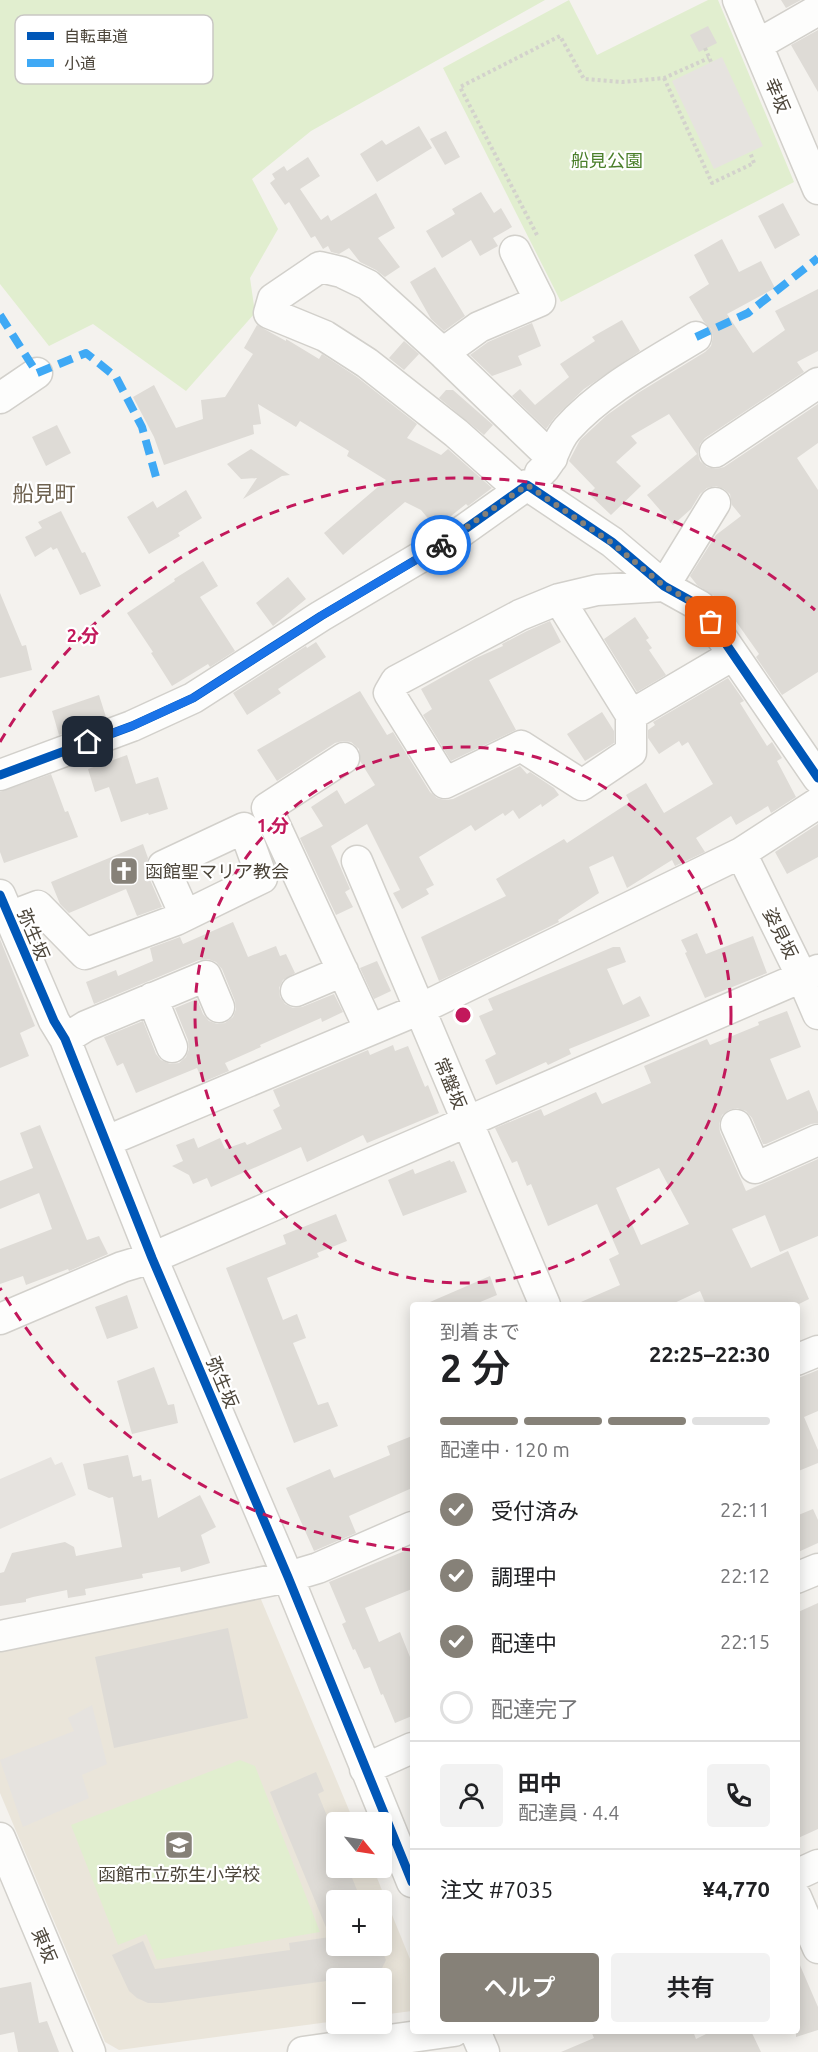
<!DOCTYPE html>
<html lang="ja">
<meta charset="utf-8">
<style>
:root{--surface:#fff;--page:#f2f2f2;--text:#202124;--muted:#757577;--line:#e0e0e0;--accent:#868178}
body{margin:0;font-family:Ubuntu,"Noto Sans JP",sans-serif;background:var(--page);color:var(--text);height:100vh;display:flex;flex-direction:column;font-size:22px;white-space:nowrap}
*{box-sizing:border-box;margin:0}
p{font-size:20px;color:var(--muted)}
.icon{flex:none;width:33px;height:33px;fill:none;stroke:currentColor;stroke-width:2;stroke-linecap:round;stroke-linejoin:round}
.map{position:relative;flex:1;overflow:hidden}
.sheet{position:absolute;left:410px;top:1302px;width:390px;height:732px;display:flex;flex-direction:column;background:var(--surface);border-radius:6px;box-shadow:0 3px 15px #0003}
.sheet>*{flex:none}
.needle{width:39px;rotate:120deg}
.controls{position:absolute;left:326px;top:1812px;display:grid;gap:12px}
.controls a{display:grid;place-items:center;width:66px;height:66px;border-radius:6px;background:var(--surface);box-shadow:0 3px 15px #0003;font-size:30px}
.pin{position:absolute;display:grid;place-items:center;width:51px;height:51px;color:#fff;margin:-26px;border-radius:12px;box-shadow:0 3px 9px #0006}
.courier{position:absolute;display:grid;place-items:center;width:60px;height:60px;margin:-30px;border:4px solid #1a73e8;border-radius:50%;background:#fff;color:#222;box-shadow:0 2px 8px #0007}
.headline em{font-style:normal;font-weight:600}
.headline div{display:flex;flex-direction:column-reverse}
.headline{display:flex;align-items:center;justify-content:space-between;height:102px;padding:0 30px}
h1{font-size:39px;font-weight:600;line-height:45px}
.bar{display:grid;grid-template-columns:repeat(4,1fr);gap:9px 6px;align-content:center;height:72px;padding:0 30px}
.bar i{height:8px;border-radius:4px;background:var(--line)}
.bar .on{background:var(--accent)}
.bar p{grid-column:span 4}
.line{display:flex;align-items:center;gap:15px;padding:0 30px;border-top:2px solid var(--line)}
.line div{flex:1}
.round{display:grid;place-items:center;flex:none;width:63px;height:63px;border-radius:6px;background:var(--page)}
ol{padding:0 30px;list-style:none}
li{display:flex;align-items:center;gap:18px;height:66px}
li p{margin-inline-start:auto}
li .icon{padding:6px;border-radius:50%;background:var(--accent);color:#fff;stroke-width:4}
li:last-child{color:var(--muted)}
li i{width:33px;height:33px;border:3px solid var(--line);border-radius:50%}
.button{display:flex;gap:12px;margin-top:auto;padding:12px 30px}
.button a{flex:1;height:69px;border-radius:6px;background:var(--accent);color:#fff;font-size:24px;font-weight:600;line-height:69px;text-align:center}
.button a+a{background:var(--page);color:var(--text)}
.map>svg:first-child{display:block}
.education{fill:#eae5da;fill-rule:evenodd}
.green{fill:#e1eecf}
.parking{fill:#e6e3df}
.building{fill:#dedbd6;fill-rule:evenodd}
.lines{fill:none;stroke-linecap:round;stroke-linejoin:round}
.minor-casing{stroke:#d2d0cb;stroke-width:33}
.path{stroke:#d3d2cc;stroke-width:4;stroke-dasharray:3 3;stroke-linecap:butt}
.minor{stroke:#fdfdfc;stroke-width:30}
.quiet{stroke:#3fa9f5;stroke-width:8;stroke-dasharray:15 8;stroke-linecap:butt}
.cycleway-casing{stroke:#fff;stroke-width:13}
.cycleway{stroke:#0057b8;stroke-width:9}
.done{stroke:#868178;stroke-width:6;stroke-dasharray:0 10.8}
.route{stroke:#1a73e8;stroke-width:8}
.ring{fill:none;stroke:#c2185b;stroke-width:3;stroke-dasharray:10 8}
.labels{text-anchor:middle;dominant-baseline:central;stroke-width:4.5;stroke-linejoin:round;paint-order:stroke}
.street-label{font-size:18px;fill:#4b4439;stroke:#fff}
.park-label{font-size:18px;fill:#4a7f2a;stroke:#fff}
.poi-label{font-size:18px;fill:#4b4439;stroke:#fff;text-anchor:start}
.quarter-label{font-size:21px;fill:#6e6250;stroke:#fff}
.key{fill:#fff;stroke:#c9c7c4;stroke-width:1.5}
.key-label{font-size:16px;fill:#4b4439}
.centre{fill:#c2185b;stroke:#fff;stroke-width:3}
.ring-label{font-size:18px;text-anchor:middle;font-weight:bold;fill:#c2185b;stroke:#fff;stroke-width:4.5;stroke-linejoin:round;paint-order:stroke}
</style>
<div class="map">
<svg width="818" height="2052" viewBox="0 0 818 2052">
<rect width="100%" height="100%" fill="#f4f2ee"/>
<path class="education" d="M260 1597 354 1822H336V1868H373L412 1964V2011L381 2015V1978H336V2021L119 2050 105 2042 0 1793V1649ZM336 1900H381V1946H336Z"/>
<path class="green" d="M0 0H545L311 131 252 179 278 229 250 278 255 313 186 391 93 324 49 346 0 284Z
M569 0 597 55 708 0H718L794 182 561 302 443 68Z
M240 1760 255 1766 320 1932 157 1960 146 1934 118 1945 71 1825Z"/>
<path class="parking" d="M722 57 763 146 714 169 672 81Z
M51 1457 55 1465 62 1462 76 1495 0 1529V1479Z
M92 1705 107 1764 82 1775 89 1798 23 1827 0 1760 74 1731 68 1718Z"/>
<path class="building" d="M781 0H801L786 8Z
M708 26 717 43 699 52 690 35Z
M818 30V92L791 45Z
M419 126 432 148 377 182 360 154 382 140 386 145Z
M446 131 460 157 445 165 430 139Z
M308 157 320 176 300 189 321 220 328 215 331 221 376 193 395 228 378 238 400 267 385 277 376 270 360 262 349 248 339 254 331 252 328 246 323 249 315 236 311 238 289 202 285 205 270 183 275 179 272 174 284 166 287 171Z
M481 192 494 213 501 208 512 227 493 238 498 246 480 256 471 240 442 258 426 231 455 214 452 209Z
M783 203 800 235 775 249 758 216Z
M722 239 739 272 761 261 775 288 727 314 753 353 785 330 775 311 818 289V351L797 362 804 372 705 438 700 444 698 453 700 461 707 467 716 469 724 467 818 404V443L797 458 818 490V672L782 695 756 657 759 654 730 613 727 615 714 596 697 585 690 576 716 535 741 516 732 505 730 494 724 489 716 486 707 488 700 494 691 509 673 525 647 495 697 454 669 414 631 436 637 443 616 462 641 486 611 515 589 494 595 488 569 461 580 440 607 415 638 393 705 352 711 346 713 337 711 329 704 322 689 297 709 284 694 255Z
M435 267 465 316 444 331 431 319 410 282Z
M622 320 640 351 584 389 555 417 546 429 512 396 520 389 535 405 569 377 560 364 595 341 592 337Z
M532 323 541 346 518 356 522 365 492 376 470 355 488 342Z
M257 325 286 341V339L319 359 322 354 357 377 417 424 407 438 441 455 448 449 492 488 468 506 466 504 436 528 421 510 405 502 343 555 324 533 386 480 347 456 349 451 300 421 296 427 258 404 261 424 253 425 254 434 164 465 154 437 133 397 154 385 176 428 203 419 201 400 225 397 253 354 244 348Z
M404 341 419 354 404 370 389 358Z
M446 390H453L493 425 484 435 439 398Z
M57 425 71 453 46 466 32 437Z
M251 449 290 475 282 476 243 499 257 478 241 479 227 464Z
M186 490 202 518 178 533 180 536 149 554 127 517 153 501 157 508Z
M61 511 82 553 85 552 101 586 80 595 57 548 53 550 51 547 35 557 25 537 42 528 38 522Z
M203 561 218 586 200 597 235 651 210 667 208 664 172 686 151 653 153 652 127 613 175 581 174 579Z
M288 577 306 599 273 626 256 603Z
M0 593 22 646 26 645 32 670 0 678Z
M635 617 649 638 646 640 652 648 649 650 666 675 637 692 604 639Z
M550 621 561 642 489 680 516 730 451 761 423 715 432 709 421 689 476 658 503 646 502 644 527 631Z
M316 642 326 657 278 689 281 693 247 715 233 693 306 646 307 648Z
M728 678 744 701 740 703 767 746 772 742 782 758 777 761 796 797 771 813 768 806 736 825 731 816 696 838 705 852 675 866 672 860 627 888 613 856 589 867 599 893 558 920 559 922 439 981 421 937 506 896 496 879 564 839 567 843 630 802 626 795 646 783 664 813 713 784 688 742 682 746 679 741 659 754 648 738V730L655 725 653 722Z
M360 691 387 735 393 732 430 792 437 798 445 800 453 799 520 766 527 774 530 772 554 788 559 795 542 807 541 804 519 819 513 810 505 816 503 813 475 831 471 825 419 857 434 885 426 889 429 894 402 909 393 893 400 890 367 824 331 846 350 889 345 892 353 907 336 915 300 838 323 826 311 807 337 790 345 804 375 785 360 761 359 749 351 742 343 741 335 743 277 781 257 750Z
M99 695 106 717 59 735 52 711Z
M602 712 614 731V743L585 761 567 734Z
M127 755 136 784 158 777 168 809 149 815 148 813 121 822 109 787 95 792 88 769Z
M51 774 65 812 68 811 78 837 4 863 0 852V792Z
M818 824V857L787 874 775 852Z
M143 844 148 858 146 865 147 873 162 907 137 916 126 889 69 913 60 904 51 882Z
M233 922 248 957 276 946 280 956 286 954 295 973 283 980 279 988 280 997 285 1004 293 1008 302 1007 334 994 343 1012 322 1022 321 1018 260 1045 261 1047 225 1063 229 1071 203 1082 197 1068 136 1093 123 1063 117 1066 104 1037 143 1021 156 1054 161 1060 170 1064 179 1063 186 1057 189 1049 188 1040 175 1008 197 999 203 1014 209 1021 217 1024 225 1023 233 1017 236 1009 235 1001 222 969 216 962 208 959 199 960 94 1004 86 982 116 970 118 976 153 961 150 948 180 937 183 944Z
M697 933 706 954 753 936 767 973 705 998 685 953 687 952 681 940Z
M0 939 35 1026 20 1033 29 1056 0 1068Z
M613 947H620L626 962 607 969 623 1005 640 996 650 1016 569 1049 571 1054 548 1065 546 1062 496 1085 485 1060 496 1054 479 1016 493 1010 488 999Z
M377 961 391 991 374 999 360 968Z
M787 1011 801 1047 770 1059 787 1100 809 1090 818 1112V1123L811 1124 766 1144H763L752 1118 746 1111 737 1108 729 1110 722 1115 719 1124 720 1132 746 1191 818 1159V1236L780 1252 765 1215 732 1229 751 1268 788 1251 809 1299 797 1305H706L700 1291 670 1305H574L620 1285 609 1259 619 1254 597 1204 548 1226 531 1184 527 1186 517 1161 512 1163 495 1128 541 1109 544 1116 596 1092 602 1104 651 1083 644 1066 707 1039 710 1045 759 1025 758 1022ZM659 1168 689 1224 641 1245 616 1188Z
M393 1045 395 1051 408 1046 425 1087 428 1085 439 1113 367 1143 363 1135 307 1162 301 1147 211 1187 207 1178 193 1184 189 1175 172 1166 183 1161 176 1145 194 1138 198 1148 220 1138 225 1149 245 1142 247 1145 282 1129 273 1110 280 1106 273 1090 368 1050 370 1055Z
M40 1125 87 1240 99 1236 108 1254 69 1271 68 1269 26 1285 23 1276 0 1284V1249L52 1229 39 1193 0 1209V1181L33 1168 20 1133Z
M450 1160 451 1162 454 1161 467 1192 403 1216 388 1180 413 1169 415 1174Z
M336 1214 347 1241 317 1253 319 1257 267 1278 283 1320 297 1314 306 1338 293 1343 318 1405 328 1402 338 1426 294 1443 226 1268 286 1244 283 1235Z
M490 1276 497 1295 473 1305H423Z
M127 1295 138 1328 107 1339 95 1307Z
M154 1367 168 1405 174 1404 178 1423 132 1434 117 1381Z
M818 1370V1411L804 1417 818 1450V1463L796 1472V1379Z
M412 1436V1488L349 1516 356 1533 314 1551 286 1488 330 1469 334 1478 390 1455 387 1446Z
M128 1455 133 1477 141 1475 142 1481 151 1479 158 1518 200 1495 216 1527 201 1535 210 1563 181 1572 180 1567 142 1574 143 1578 85 1589 86 1595 68 1598 67 1590 33 1597 26 1599V1602L0 1606V1573L4 1572 12 1553 65 1542 74 1547 76 1556 122 1547 113 1497 109 1498 88 1489 83 1464Z
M813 1509 818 1520V1543L796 1553V1516Z
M412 1548V1589L365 1608 379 1642 400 1632 412 1662V1716L395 1723 383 1694 381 1695 370 1667 364 1669 355 1649 353 1650 342 1624 346 1622 329 1582Z
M818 1603V1829L796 1839V1613Z
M228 1628 248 1718 114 1748 95 1657Z
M316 1772 324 1791 318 1794 336 1838V1868H348L361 1900H336V1946H380L386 1960 379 1974 162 2003H148L137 1998 129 1991 112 1955 143 1941 155 1969 290 1950 289 1943 330 1937 270 1792Z
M796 1956 818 2007V2030L796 2037Z
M31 1982 39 2023 47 2021 59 2052H18L14 2032 0 2035V1988Z
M591 2031H693L696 2039 712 2031H751L761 2052H561L594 2038Z"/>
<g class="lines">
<g class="minor-casing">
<path id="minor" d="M738 0 818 189
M757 45 818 10
M443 353 479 327 540 301 515 251
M0 398 37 373
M715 452 818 383
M540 473C554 461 554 444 567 429 602 390 652 364 696 337
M520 490 456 433 367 363 325 336 269 313 273 299 320 267 341 272 368 285 443 353 552 458
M559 599 631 715 733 655
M631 715V752L582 785 521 746 445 783 389 693 396 681 520 615 559 599 597 590 664 586 715 503
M344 758 267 808 370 1030
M0 775 132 726 193 698 321 616 451 539 527 485 612 542 664 586 700 606 818 778
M741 853 802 977 818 1014
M357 861 545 1305
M0 895 54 1021 65 1039 152 1258 288 1577 412 1882
M9 917 38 906 85 954 176 920 262 878 244 828 163 866 185 915
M296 991 343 971
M152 998 172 1047
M65 1039 86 1026 206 976 219 1007
M736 1125 755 1168 818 1140
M107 1141 420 1009 741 853 818 803
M0 1319 122 1267 152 1258 818 970
M796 1360 818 1351
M796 1578 818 1569
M0 1636 288 1577 318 1568 412 1527
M365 1769 412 1748
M0 1838 90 2052
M796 1875 818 1865
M796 1897 818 1948
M475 2031 484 2052
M303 2052 454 2031"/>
</g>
<path class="path" d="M705 48 711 62
M664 78 712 183 754 163 750 152
M537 235 460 87 560 36 584 79 623 82 664 78 709 58"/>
<use href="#minor" class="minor"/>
<path class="quiet" d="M0 315 37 373 86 353 116 377 142 427 158 484
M696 337 748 313 818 258"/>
<g class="cycleway-casing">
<path id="cycleway" d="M0 775 132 726 193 698 321 616 451 539 527 485 612 542 664 586 700 606 818 778
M0 895 54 1021 65 1039 152 1258 288 1577 412 1882"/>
</g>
<use href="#cycleway" class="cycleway"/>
</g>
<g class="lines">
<path class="done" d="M441 545 527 485 612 543 664 586 700 606 711 622"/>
<path class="route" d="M88 742 132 726 193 698 321 616 441 545"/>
</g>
<g class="ring">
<circle cx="463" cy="1015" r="268"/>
<path d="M412 1550A537 537 0 0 1 0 1288M0 742A537 537 0 0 1 815 610"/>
</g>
<defs>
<g id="church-square" transform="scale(1.5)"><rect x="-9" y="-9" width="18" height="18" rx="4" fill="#868178" stroke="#fff"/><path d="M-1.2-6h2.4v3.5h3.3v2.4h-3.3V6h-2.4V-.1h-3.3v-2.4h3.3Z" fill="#fff"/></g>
<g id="school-square" transform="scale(1.5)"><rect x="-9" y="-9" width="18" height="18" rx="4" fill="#868178" stroke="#fff"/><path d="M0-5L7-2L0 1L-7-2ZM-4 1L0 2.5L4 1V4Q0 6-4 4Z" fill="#fff"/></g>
</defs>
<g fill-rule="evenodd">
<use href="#church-square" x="124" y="871"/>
<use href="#school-square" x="179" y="1845"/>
</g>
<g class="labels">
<g class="street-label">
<text transform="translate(778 95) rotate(67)">幸坂</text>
<text transform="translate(781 933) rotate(63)">姿見坂</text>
<text transform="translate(34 934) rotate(67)">弥生坂</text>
<text transform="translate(451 1083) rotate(67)">常盤坂</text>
<text transform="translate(223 1382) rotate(67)">弥生坂</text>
<text transform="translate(45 1945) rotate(67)">東坂</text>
</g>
<g class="park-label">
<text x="607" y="160">船見公園</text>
</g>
<g class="poi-label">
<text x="145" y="871">函館聖マリア教会</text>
<text x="179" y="1874" text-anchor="middle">函館市立弥生小学校</text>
</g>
<g class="quarter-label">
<text x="44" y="493">船見町</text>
</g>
</g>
<rect x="15" y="15" width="198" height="69" rx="9" class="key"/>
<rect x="27" y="32" width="27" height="8" fill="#0057b8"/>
<rect x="27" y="59" width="27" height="8" fill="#3fa9f5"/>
<g class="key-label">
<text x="64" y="42">自転車道</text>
<text x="64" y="69">小道</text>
</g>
<circle cx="463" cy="1015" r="9" class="centre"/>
<g class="ring-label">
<text x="83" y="642">2 分</text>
<text x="273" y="832">1 分</text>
</g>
</svg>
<div class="controls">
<a><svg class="needle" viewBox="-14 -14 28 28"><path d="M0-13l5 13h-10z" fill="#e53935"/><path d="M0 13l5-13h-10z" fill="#757577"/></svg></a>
<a>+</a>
<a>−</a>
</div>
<div class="pin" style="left:711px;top:622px;background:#ea580c"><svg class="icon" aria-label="bag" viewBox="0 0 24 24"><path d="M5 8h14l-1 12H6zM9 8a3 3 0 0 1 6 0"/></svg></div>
<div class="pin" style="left:88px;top:742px;background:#1f2937"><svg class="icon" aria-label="home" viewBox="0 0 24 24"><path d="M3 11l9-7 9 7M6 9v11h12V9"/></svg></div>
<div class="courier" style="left:441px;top:545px"><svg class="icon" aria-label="bike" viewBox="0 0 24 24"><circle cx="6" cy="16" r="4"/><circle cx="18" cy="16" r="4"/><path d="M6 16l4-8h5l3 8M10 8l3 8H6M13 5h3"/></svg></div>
<section class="sheet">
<div class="headline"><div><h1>2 分</h1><p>到着まで</p></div><em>22:25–22:30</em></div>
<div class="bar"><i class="on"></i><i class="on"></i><i class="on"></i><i></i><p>配達中 · 120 m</p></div>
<ol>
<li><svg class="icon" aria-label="check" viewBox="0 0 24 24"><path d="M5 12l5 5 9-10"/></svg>受付済み<p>22:11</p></li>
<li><svg class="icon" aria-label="check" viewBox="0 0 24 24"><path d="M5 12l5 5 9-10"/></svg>調理中<p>22:12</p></li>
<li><svg class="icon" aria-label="check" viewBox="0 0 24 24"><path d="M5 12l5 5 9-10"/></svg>配達中<p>22:15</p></li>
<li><i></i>配達完了</li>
</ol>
<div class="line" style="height:108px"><a class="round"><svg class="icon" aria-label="person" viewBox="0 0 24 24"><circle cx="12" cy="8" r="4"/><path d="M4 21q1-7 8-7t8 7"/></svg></a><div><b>田中</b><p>配達員 · 4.4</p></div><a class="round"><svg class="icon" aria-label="phone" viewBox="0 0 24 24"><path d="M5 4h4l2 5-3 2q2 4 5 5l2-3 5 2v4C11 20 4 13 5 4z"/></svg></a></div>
<div class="line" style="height:78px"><div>注文 #7035</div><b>¥4,770</b></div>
<div class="button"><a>ヘルプ</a><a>共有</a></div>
</section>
</div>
